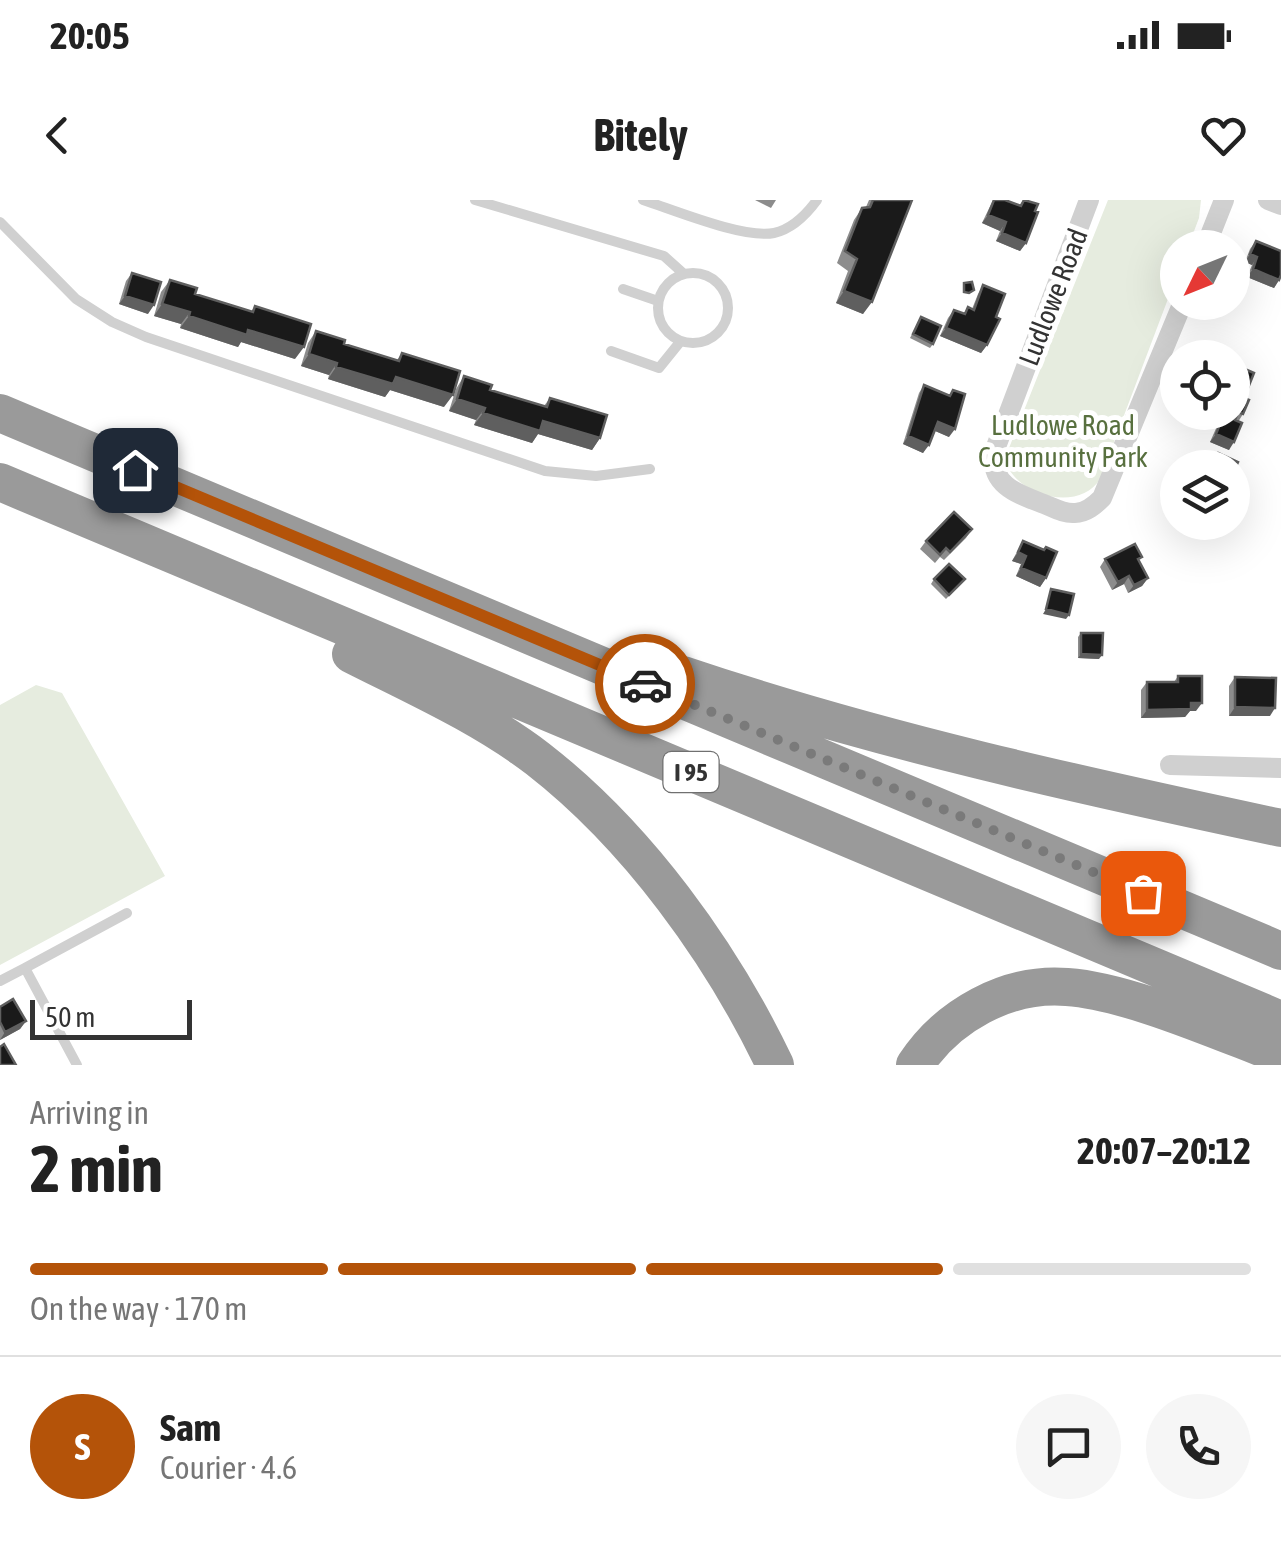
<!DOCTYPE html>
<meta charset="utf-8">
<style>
:root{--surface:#fff;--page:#f6f6f6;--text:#222;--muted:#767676;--line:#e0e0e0;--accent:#b45309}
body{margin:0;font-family:"Asap Condensed",sans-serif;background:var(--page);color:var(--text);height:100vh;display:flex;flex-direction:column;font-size:38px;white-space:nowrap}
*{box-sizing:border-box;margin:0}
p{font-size:32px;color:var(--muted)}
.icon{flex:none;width:55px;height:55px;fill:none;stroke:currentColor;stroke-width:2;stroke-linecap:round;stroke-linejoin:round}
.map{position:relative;height:865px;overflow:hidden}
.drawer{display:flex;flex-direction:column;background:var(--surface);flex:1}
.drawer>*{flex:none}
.needle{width:65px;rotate:227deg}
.tools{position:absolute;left:1160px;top:30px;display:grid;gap:20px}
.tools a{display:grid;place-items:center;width:90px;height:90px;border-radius:50%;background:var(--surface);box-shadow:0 10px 40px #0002;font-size:50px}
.scale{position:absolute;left:30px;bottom:25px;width:162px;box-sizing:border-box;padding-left:10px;border:5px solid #333;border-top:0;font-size:28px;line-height:35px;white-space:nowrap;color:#333;-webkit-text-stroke:8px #fff;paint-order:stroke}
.pin{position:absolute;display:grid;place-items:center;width:85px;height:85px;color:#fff;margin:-42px;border-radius:20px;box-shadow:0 5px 15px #0006}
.courier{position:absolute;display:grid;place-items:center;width:100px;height:100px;margin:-50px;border:8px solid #b45309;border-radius:50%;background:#fff;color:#222;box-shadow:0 2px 12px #0007}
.headline em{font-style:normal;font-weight:700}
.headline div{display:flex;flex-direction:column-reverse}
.headline{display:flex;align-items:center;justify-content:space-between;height:170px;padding:0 30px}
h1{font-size:65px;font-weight:700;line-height:75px}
.bar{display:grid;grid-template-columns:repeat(4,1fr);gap:15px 10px;align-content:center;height:120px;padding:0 30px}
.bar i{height:12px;border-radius:8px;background:var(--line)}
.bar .current{background:var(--accent)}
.bar p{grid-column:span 4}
.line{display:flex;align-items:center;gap:25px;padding:0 30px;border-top:2px solid var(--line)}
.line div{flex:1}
.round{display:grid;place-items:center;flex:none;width:105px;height:105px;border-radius:52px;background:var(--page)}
.status{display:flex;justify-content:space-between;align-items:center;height:70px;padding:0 50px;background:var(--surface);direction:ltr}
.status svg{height:28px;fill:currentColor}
header{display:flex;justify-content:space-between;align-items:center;height:130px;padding:0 30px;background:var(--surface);font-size:45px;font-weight:700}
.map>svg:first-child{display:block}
.green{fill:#e6ecdf}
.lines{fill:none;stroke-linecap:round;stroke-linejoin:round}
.lane{stroke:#d0d0d0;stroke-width:10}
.street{stroke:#d0d0d0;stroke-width:20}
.highway{stroke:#9a9a9a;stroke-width:38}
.wall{fill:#8c8c8c}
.shaded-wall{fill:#5f5f5f}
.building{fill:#1a1a1a;stroke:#5f5f5f;stroke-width:2.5}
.done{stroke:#7a7a7a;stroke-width:10;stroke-dasharray:0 18}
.route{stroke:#b45309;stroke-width:12}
.labels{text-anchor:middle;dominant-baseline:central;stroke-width:10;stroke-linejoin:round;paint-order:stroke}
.shield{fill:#fff;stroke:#707070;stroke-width:2.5}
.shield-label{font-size:25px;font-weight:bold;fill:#333}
.street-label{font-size:28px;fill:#333;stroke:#fff}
.park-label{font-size:28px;fill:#58703f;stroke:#fff}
</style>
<div class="status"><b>20:05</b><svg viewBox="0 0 49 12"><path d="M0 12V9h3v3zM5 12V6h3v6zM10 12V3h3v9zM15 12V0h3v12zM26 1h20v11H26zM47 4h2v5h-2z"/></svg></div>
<header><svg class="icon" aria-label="back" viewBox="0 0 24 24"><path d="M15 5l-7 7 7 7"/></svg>Bitely<svg class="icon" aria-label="heart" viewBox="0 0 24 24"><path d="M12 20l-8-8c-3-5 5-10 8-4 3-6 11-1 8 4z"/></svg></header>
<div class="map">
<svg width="1281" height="865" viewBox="0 0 1281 865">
<rect width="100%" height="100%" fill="#fff"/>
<path class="green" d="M1108 0H1201L1199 18 1188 47 1178 48 1177 75 1100 279C1079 314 1012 295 1005 258Z
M36 485 62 493 165 676 0 765V505Z"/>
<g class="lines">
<path class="lane" d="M475 0 664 56 684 74
M643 0C674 10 744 39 774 33 792 29 806 15 817 0
M0 22 76 99 112 122 146 137 545 271 596 276 650 269
M658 108a35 35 0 1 1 70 0a35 35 0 1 1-70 0Z
M623 89 658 101
M611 151 659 168 680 142
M25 768 127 713
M0 781 25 768 77 865"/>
<path class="street" d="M1089 0 994 252C990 286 1018 294 1044 304 1054 308 1064 314 1075 313 1086 313 1095 305 1102 298L1183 102
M1268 0 1281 5
M1205 48 1224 0
M1170 565 1281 568"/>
<path class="highway" d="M0 213 1281 751
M0 282 1281 820
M351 454C414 486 482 516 538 559 637 636 721 752 775 865
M683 475C879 541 1079 585 1281 628
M915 865C947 816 1007 782 1067 787 1128 791 1222 833 1281 855"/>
</g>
<path class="wall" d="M755 0H776L771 8Z
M869 0H912L863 114 836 103 848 71 837 63 854 20 862 8 866 7Z
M993 0H1005L1019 6 1023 0 1035 11 1026 43 1020 51 996 41 1000 31 982 23Z
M1256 41 1279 80 1274 88 1247 77 1252 65 1245 62 1250 49Z
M132 73 148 114 119 104 126 81Z
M170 80 195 94 251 112 255 106 295 159 241 142 238 147 180 128 181 124 154 116 161 92Z
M983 85 987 145 981 153 940 136 948 118 954 110 964 114 968 107 972 109 978 94Z
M921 117 933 144 930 148 910 138Z
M316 131 344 144 397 160 402 153 444 207 390 190 385 197 328 179 329 175 301 166 308 143Z
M1240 167 1244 198 1243 214 1238 222 1229 250 1210 242 1222 215 1216 212H1232L1234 175Z
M464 176 490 190 544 206 550 198 600 238 592 250 538 234 532 243 474 225 476 220 449 211 456 189Z
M924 185 949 195 953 190 949 237 935 231 923 253 903 244 919 193Z
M972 329 966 338 944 360 940 357 935 363 920 349 926 341Z
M1023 341 1046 378 1040 387 1016 376 1021 364 1012 361Z
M1142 357 1139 361 1148 378 1142 386 1128 393 1124 384 1112 390 1100 367 1105 359Z
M934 379H965L946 399 931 384Z
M1081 433 1099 459 1078 458V437Z
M1178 476 1196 511H1190L1185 517 1141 518V490L1147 482H1174Z
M1235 477 1270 516H1229V486Z
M0 807 26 821 20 829 0 840Z"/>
<path class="shaded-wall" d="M988 15 1006 22 1000 31 982 23Z
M1002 33 1026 43 1020 51 996 41Z
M1250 54 1257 57 1252 65 1245 62Z
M1253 69 1279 80 1274 88 1247 77Z
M844 91 872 102 863 114 836 103Z
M125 96 154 105 148 114 119 104Z
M162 104 190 112 181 124 154 116Z
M189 116 248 130 304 147 295 159 241 142 238 147 180 128Z
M946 128 987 145 981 153 940 136Z
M309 154 337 163 329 175 301 166Z
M336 167 396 177 453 195 444 207 390 190 385 197 328 179Z
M457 199 485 208 476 220 449 211Z
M483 213 543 221 600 238 592 250 538 234 532 243 474 225Z
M938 222 955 229 949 237 933 230Z
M1216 234 1234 242 1229 250 1210 242Z
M908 236 929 245 923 253 903 244Z
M1166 293 1178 298V308L1161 301Z
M1018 352 1026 356 1021 364 1012 361Z
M1021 368 1046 378 1040 387 1016 376Z
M1129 376 1124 384 1112 390 1118 382Z
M1148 378 1142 386 1128 393 1134 385Z
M1046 409 1069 415 1066 419 1043 414Z
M1081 454 1102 455 1099 459 1078 458Z
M1191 503H1202L1196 511H1190L1185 517 1141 518 1147 510Z
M1235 507 1275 508 1270 516H1229Z
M26 821 20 829 0 840 5 832Z"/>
<path class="building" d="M873 0H912L872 102 844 91 857 59 845 51 862 8 870 7Z
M994 0H1005L1021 6 1024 0 1038 4 1035 11 1038 12 1026 43 1002 33 1006 22 988 15Z
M1256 41 1281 51V75L1279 80 1253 69 1257 57 1250 54Z
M132 73 161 82 154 105 125 96Z
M170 80 197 88 195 94 253 112 255 106 311 124 304 147 248 130 247 135 189 116 190 112 162 104Z
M972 82 974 90 969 93 964 92V83Z
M983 85 1005 94 996 117 1000 119 987 145 946 128 954 110 965 114 968 107 974 110Z
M921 117 941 126 933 144 913 134Z
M316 131 345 140 344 144 399 161 402 153 460 171 453 195 396 177 393 184 336 167 337 163 309 154Z
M1240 167 1254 173 1244 198 1249 200 1243 214 1238 212 1235 220 1242 223 1234 242 1216 234 1225 212H1232V174L1236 176Z
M464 176 492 185 490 190 547 207 550 198 607 215 600 238 543 221 540 231 483 213 485 208 457 199Z
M924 185 950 196 953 190 965 194 955 229 938 222 929 245 908 236Z
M1218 253 1238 262 1232 275V268L1211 266Z
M1191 258 1202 262 1199 268H1179L1180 264 1188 267Z
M1178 270V298L1166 293Z
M954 312 972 329 950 352 946 348 940 355 926 341Z
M1023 341 1044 350 1046 347 1057 352 1046 378 1021 368 1026 356 1018 352Z
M1135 344 1142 357 1138 359 1148 378 1134 385 1129 376 1118 382 1105 359Z
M949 364 965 379 949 395 934 379Z
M1051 389 1074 394 1069 415 1046 409Z
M1081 433H1103L1102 455 1081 454Z
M1178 476H1202V503H1191V509L1147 510V482H1178Z
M1235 477 1276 478 1275 508 1235 507Z
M13 799 26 821 5 832 0 822V807Z
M4 844 16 865H0V847Z"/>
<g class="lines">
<path class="done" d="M645 484 1143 693"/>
<path class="route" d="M135 270 645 484"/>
</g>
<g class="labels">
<rect class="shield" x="663.5" y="552" width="55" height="40" rx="8"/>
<g class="shield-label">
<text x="691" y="572">I 95</text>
</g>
<g class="street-label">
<text transform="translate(1053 97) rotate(-69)">Ludlowe Road</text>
</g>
<g class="park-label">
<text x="1063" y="225">Ludlowe Road<tspan x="1063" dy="32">Community Park</tspan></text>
</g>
</g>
</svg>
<div class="tools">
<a><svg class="needle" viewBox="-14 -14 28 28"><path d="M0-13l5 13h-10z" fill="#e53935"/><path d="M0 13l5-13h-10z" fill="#767676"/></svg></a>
<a><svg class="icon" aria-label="locate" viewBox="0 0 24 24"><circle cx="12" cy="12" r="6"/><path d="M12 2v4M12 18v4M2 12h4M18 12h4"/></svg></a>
<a><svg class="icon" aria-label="layers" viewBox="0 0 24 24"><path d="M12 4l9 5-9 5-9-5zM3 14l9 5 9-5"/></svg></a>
</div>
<div class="scale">50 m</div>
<div class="pin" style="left:1143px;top:693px;background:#ea580c"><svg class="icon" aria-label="bag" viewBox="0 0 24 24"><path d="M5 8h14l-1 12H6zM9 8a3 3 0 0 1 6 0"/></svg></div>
<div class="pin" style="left:135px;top:270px;background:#1f2937"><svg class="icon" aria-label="home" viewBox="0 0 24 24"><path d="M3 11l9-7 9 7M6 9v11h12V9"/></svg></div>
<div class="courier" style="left:645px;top:484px"><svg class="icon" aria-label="car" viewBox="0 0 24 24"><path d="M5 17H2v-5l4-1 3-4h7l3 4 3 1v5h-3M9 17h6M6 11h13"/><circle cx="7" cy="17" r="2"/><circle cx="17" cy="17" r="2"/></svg></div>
</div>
<section class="drawer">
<div class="headline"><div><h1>2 min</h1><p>Arriving in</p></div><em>20:07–20:12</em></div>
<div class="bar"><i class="current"></i><i class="current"></i><i class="current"></i><i></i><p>On the way · 170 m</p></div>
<div class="line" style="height:180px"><b class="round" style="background:var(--accent);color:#fff">S</b><div><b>Sam</b><p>Courier · 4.6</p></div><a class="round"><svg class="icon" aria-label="chat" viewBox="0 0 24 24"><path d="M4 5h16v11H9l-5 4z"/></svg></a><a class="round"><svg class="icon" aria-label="phone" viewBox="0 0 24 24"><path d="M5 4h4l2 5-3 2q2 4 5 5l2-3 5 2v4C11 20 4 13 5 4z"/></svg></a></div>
</section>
